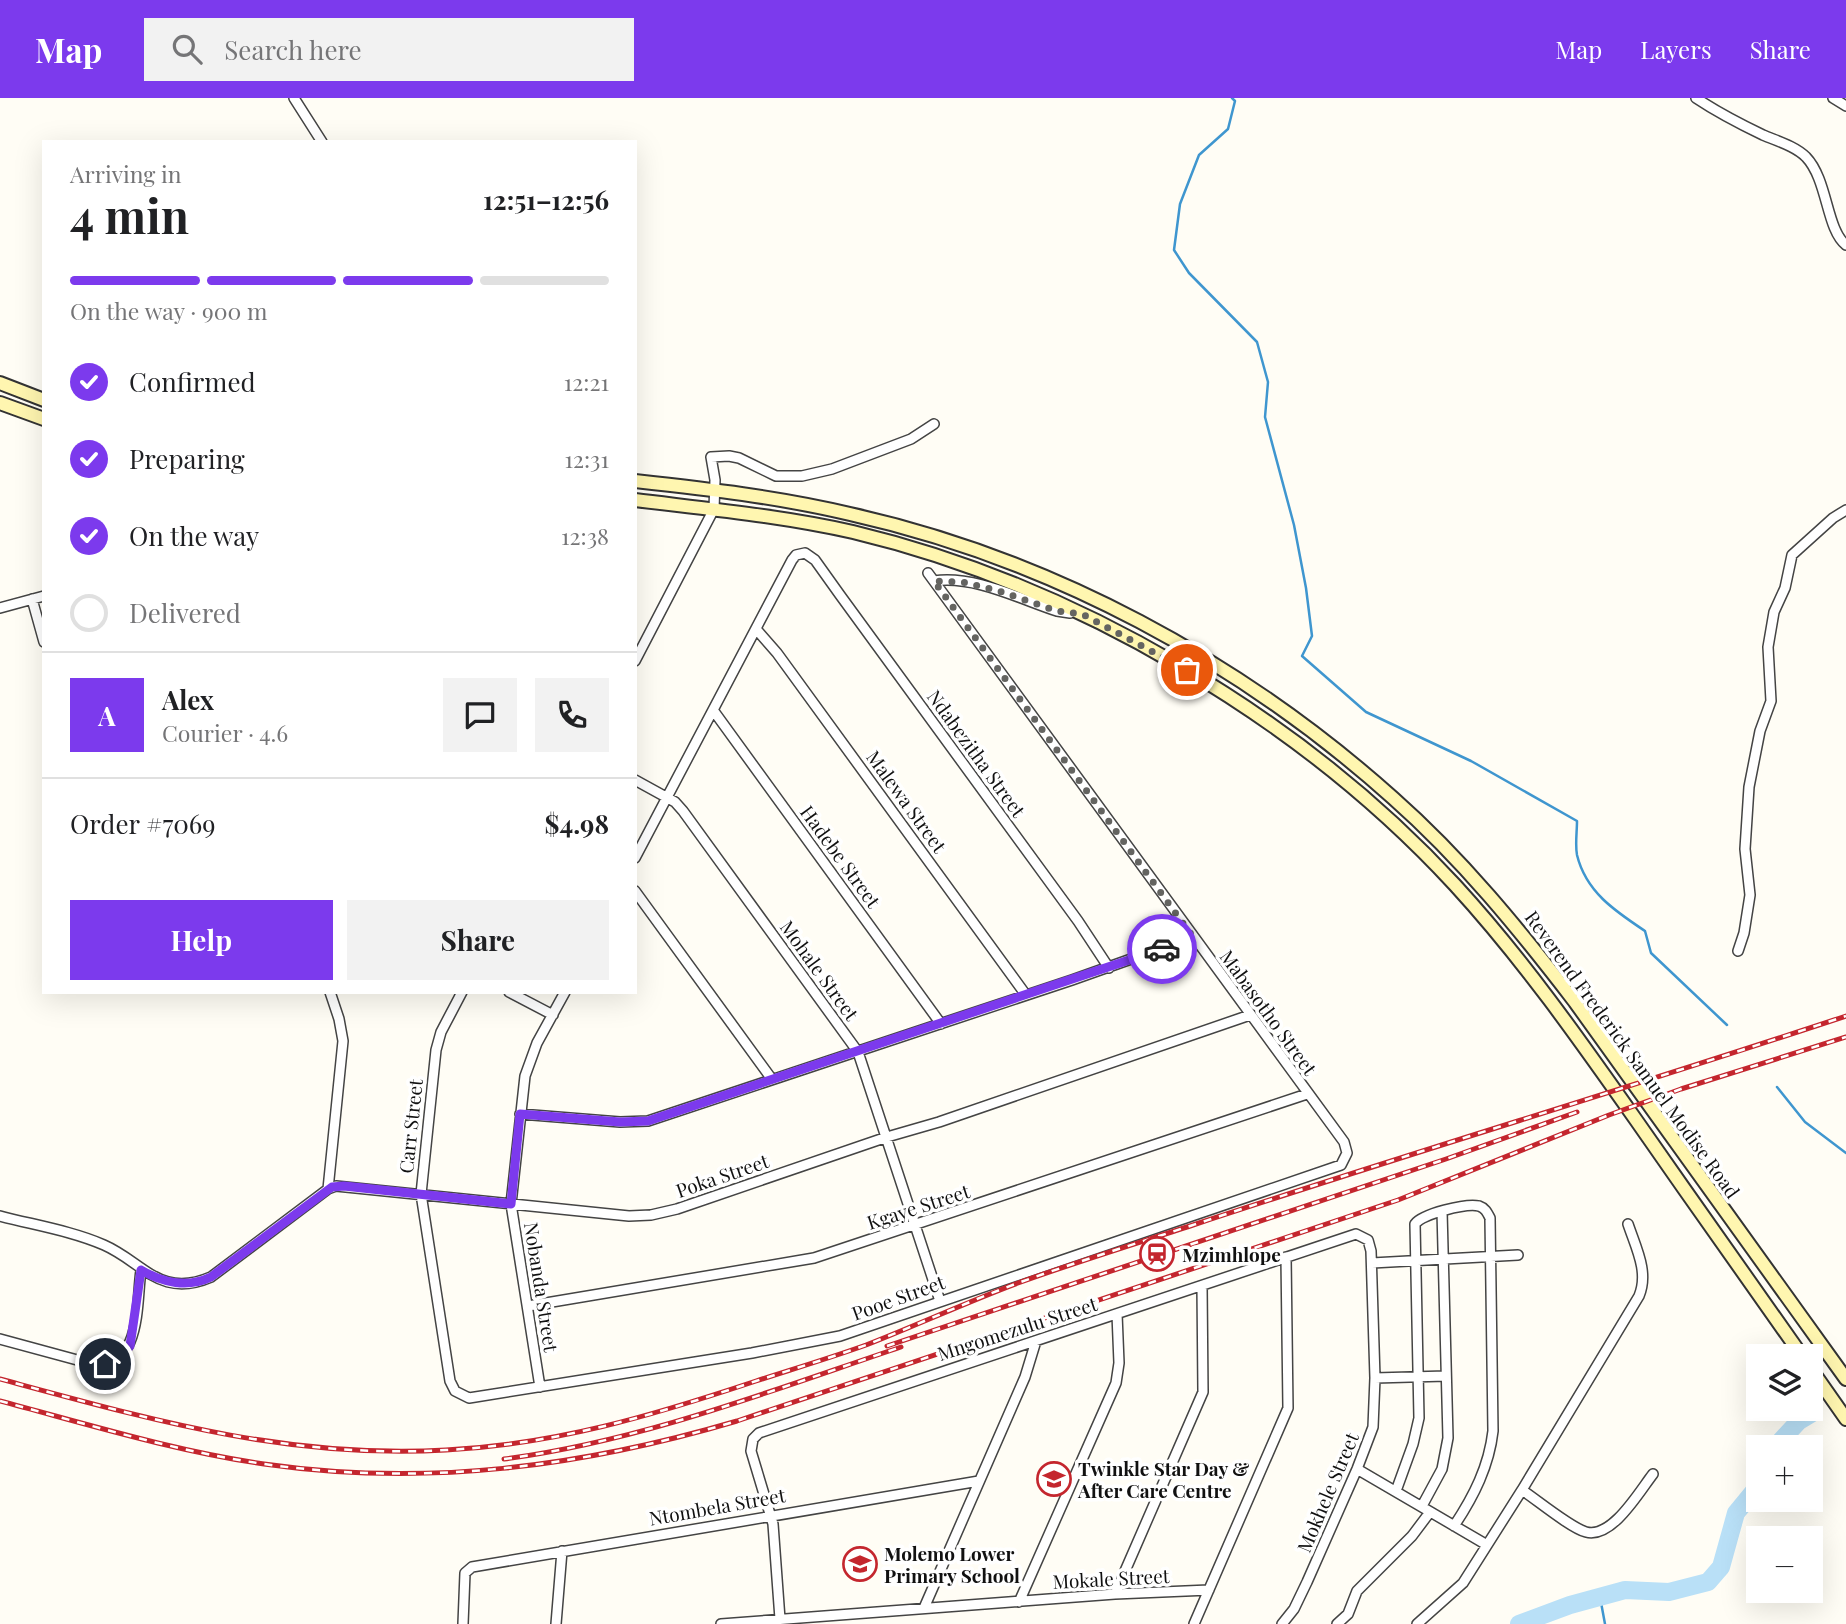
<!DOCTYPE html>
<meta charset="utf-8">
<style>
:root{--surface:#fff;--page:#f2f2f2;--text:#202124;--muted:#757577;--line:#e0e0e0;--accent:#7c3aed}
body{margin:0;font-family:"Playfair Display",serif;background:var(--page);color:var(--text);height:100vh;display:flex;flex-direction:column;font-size:26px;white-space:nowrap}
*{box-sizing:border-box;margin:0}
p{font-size:23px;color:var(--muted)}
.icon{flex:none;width:38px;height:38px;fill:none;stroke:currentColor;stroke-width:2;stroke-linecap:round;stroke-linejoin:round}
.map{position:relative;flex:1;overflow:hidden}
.drawer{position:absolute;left:42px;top:42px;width:595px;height:854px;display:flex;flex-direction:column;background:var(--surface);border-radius:0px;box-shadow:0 7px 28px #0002}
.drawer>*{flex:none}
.controls{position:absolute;left:1746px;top:1246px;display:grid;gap:14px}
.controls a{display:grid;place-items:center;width:77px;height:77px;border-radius:0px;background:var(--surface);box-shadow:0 7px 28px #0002;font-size:35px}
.pin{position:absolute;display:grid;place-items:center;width:60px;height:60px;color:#fff;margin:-30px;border:4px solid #fff;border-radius:50%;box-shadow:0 2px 7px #0007}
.courier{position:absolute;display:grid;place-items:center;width:70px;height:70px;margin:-35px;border:5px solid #7c3aed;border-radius:50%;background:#fff;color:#222;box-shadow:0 2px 9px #0007}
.summary em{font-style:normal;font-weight:700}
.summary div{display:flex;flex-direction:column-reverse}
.summary{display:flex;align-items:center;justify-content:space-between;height:119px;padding:0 28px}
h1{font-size:46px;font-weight:700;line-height:52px}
.bar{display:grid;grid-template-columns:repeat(4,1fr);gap:10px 7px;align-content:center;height:84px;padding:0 28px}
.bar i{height:9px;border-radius:5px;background:var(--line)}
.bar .on{background:var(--accent)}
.bar p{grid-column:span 4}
.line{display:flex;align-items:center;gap:18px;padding:0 28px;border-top:2px solid var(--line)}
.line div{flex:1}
.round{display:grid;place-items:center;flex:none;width:74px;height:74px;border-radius:0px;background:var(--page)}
ol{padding:0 28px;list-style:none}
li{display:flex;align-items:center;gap:21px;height:77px}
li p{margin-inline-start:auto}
li .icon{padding:7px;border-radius:50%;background:var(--accent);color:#fff;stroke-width:4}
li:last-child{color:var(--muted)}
li i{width:38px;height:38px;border:4px solid var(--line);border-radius:50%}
.primary-button{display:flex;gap:14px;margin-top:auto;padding:14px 28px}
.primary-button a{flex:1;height:80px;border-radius:0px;background:var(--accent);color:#fff;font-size:28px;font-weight:700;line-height:80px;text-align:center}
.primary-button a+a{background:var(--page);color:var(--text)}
header{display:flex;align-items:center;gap:42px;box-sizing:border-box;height:98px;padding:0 35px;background:var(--accent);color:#fff}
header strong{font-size:33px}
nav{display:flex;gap:38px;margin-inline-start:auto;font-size:24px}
.search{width:490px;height:63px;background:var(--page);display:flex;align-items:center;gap:18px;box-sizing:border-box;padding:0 24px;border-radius:0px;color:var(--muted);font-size:26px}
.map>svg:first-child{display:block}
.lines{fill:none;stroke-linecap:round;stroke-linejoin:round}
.stream{stroke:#3f96cf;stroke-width:2.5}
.river{stroke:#b9e0f7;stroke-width:18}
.street-casing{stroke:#444;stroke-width:12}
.secondary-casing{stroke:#333;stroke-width:16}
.street{stroke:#fff;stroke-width:9}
.secondary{stroke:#fff6b0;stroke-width:12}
.rail-casing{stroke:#c4262e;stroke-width:5}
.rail{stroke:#fff;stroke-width:2.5;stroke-dasharray:8;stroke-linecap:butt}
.done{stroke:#646461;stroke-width:7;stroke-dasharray:0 12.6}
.route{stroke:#7c3aed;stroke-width:9}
.labels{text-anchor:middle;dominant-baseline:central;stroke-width:7;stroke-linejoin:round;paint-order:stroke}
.street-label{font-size:19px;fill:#111;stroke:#fff}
.poi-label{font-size:19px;font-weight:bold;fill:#111;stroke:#fff;text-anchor:start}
</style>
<header>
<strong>Map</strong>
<div class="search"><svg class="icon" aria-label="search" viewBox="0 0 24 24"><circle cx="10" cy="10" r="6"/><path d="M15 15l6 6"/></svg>Search here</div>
<nav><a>Map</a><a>Layers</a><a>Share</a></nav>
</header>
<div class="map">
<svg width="1846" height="1526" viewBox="0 0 1846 1526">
<rect width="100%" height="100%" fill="#fffdf5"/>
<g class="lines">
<path class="stream" d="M1232 0 1235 3 1228 31 1199 57 1180 106 1174 152 1189 175 1257 244 1268 284 1265 319 1294 427 1306 490 1312 538 1302 558 1366 614 1471 663 1577 723C1577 734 1575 747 1577 757 1586 794 1615 813 1645 833L1651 855 1727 927
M1777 989 1805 1024 1846 1055
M1600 1499 1605 1526"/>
<path class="river" d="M1775 1349 1799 1323 1814 1314
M1519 1526 1570 1507 1625 1492 1669 1494 1708 1484 1721 1469 1736 1415 1759 1387"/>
<g class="street-casing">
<path id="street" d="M294 0 322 44
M1696 0C1717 14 1740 26 1763 37 1777 43 1795 48 1806 59 1828 82 1826 131 1846 147
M1833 0 1846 8
M934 483C974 477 1020 501 1057 513L1070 515
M32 501 44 544
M0 510 44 498
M756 531 777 555 1026 897
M635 563 714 411 715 382 711 359 729 358 739 360 776 378H802L832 371 911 341 934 326
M713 612 941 926
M635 682 675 704 683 713 858 954 940 1203
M635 760 792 462 796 457 805 455 815 462 840 497 1078 823 1109 870
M635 793 771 980
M1738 853 1744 835 1750 797 1745 751 1749 689 1760 633 1771 603 1768 549 1774 514 1785 490 1792 457 1833 420 1846 412
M462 894 441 934 436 952 421 1096 450 1283 455 1293 469 1300 752 1255 840 1238 1341 1067 1347 1055 1344 1044 928 475
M509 894 553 917
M520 1016 620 1024 648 1023 1072 882 1193 839
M328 1091 343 943 339 921 330 894
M0 1118C34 1127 72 1133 104 1147 143 1164 160 1201 211 1179L328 1091 336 1088 629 1118 651 1117 677 1111 887 1039 939 1024 1250 917
M1372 1165 1518 1157
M528 1208 814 1160 1307 996
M0 1241 92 1266C142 1270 136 1208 141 1172
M1375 1280 1446 1278
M540 1289 511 1106 525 978 537 945 565 894
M1357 1371 1487 1447
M1522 1392C1537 1402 1571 1430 1586 1434 1612 1441 1639 1394 1653 1376
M1396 1393 1413 1346 1419 1320 1415 1126C1422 1116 1466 1105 1479 1108 1485 1110 1487 1114 1490 1120L1493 1333C1489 1368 1474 1398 1454 1428
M1422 1408 1442 1371 1448 1340 1442 1113
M1115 1496 1203 1294 1202 1188
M1019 1504 1116 1285 1119 1265 1117 1216
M924 1510 1025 1279 1036 1243
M780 1521 773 1426 751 1353 753 1341 759 1335 1356 1136 1368 1142 1371 1153 1375 1280 1373 1329 1357 1371 1307 1484 1294 1511 1282 1526
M463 1526 465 1475 472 1469 979 1383
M556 1526 562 1453
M721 1526 1115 1496 1209 1492
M1194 1526 1288 1310 1286 1159
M1337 1526 1348 1516 1357 1493 1412 1438 1430 1414
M1417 1526 1463 1485 1522 1392 1639 1198C1649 1174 1636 1150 1628 1126"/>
</g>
<g class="secondary-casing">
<path id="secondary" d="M0 285 44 302
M0 305 44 321
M635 383C707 391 779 399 850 416 1051 461 1240 563 1393 700 1462 761 1519 831 1575 904L1846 1281
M635 402C708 411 782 418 853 434 1075 487 1301 620 1455 787 1522 860 1579 941 1636 1022 1691 1101 1747 1180 1802 1258
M1811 1271 1846 1321"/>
</g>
<use href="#street" class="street"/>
<use href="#secondary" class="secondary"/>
<g class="rail-casing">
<path id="rail" d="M887 1248 1446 1061 1577 1014
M0 1281C152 1322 287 1361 446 1352 557 1346 651 1318 756 1283 793 1271 830 1260 866 1247 917 1227 967 1204 1018 1185 1076 1164 1135 1146 1193 1127 1410 1055 1629 990 1846 918
M0 1303C87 1326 174 1353 264 1366 426 1389 581 1369 737 1323L1398 1102 1609 1017 1681 991 1846 939
M504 1361C641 1343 770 1293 901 1249"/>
</g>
<use href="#rail" class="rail"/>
</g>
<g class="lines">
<path class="done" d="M1162 851 1193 839 934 483 962 484 999 493 1057 513 1082 516 1187 572"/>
<path class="route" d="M105 1266 120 1260 130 1248 141 1172C163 1185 188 1190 211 1179L332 1089 344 1088 511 1106 520 1016 620 1024 648 1023 1162 851"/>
</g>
<defs>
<g id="station-ring" transform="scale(1.75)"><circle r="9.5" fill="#fff" stroke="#c4262e" stroke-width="1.5"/><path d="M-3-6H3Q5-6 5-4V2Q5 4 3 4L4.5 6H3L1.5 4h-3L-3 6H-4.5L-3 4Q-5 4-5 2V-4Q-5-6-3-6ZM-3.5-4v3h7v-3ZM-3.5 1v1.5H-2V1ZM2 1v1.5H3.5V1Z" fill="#c4262e"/></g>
<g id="school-ring" transform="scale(1.75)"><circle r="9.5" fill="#fff" stroke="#c4262e" stroke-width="1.5"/><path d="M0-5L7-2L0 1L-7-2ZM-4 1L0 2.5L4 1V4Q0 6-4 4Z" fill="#c4262e"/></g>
</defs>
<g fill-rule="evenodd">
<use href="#station-ring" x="1157" y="1156"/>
<use href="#school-ring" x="1054" y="1381"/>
<use href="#school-ring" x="860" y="1466"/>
</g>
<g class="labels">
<g class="street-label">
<text transform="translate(977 655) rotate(54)">Ndabezitha Street</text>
<text transform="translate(907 703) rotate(54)">Malewa Street</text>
<text transform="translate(841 758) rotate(54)">Hadebe Street</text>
<text transform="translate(820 872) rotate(54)">Mohale Street</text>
<text transform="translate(1269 914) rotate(54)">Mabasotho Street</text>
<text transform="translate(1633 956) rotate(54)">Reverend Frederick Samuel Modise Road</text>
<text transform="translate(410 1028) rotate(-84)">Carr Street</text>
<text transform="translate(722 1077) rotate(-19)">Poka Street</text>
<text transform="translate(918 1108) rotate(-18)">Kgaye Street</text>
<text transform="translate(542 1189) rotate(81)">Nobanda Street</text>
<text transform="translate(898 1199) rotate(-20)">Pooe Street</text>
<text transform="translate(1017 1230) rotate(-18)">Mngomezulu Street</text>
<text transform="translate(1327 1394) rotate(-67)">Mokhele Street</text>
<text transform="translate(717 1408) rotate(-10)">Ntombela Street</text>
<text transform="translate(1111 1480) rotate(-3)">Mokale Street</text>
</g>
<g class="poi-label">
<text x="1182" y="1156">Mzimhlope</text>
<text x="1078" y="1370">Twinkle Star Day &amp;<tspan x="1078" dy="22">After Care Centre</tspan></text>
<text x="884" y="1455">Molemo Lower<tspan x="884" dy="22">Primary School</tspan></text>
</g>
</g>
</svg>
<div class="controls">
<a><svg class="icon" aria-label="layers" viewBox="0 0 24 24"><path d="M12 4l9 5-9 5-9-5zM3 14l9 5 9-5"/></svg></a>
<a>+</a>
<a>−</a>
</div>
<div class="pin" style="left:1187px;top:572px;background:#ea580c"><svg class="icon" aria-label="bag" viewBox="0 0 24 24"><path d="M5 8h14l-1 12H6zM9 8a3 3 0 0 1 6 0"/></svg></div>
<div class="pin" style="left:105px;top:1266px;background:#1f2937"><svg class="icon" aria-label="home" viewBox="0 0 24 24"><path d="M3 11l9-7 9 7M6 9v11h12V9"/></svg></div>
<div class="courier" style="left:1162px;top:851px"><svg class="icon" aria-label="car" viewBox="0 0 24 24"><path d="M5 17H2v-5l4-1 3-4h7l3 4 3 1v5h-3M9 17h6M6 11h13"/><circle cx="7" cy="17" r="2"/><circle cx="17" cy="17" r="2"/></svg></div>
<section class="drawer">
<div class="summary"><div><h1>4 min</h1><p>Arriving in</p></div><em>12:51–12:56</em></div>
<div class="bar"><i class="on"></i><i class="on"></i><i class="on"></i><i></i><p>On the way · 900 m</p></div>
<ol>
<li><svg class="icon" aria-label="check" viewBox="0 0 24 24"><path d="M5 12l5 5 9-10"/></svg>Confirmed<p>12:21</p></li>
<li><svg class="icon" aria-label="check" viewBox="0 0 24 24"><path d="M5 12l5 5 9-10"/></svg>Preparing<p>12:31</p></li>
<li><svg class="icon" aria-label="check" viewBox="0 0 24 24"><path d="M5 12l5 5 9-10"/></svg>On the way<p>12:38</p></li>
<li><i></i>Delivered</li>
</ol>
<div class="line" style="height:126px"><b class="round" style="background:var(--accent);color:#fff">A</b><div><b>Alex</b><p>Courier · 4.6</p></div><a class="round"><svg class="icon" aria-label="chat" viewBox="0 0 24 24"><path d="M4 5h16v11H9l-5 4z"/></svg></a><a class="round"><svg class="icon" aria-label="phone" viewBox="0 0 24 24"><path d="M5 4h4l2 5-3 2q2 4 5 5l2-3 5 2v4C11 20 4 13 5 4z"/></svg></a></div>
<div class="line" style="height:91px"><div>Order #7069</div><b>$4.98</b></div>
<div class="primary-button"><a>Help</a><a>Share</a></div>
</section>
</div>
